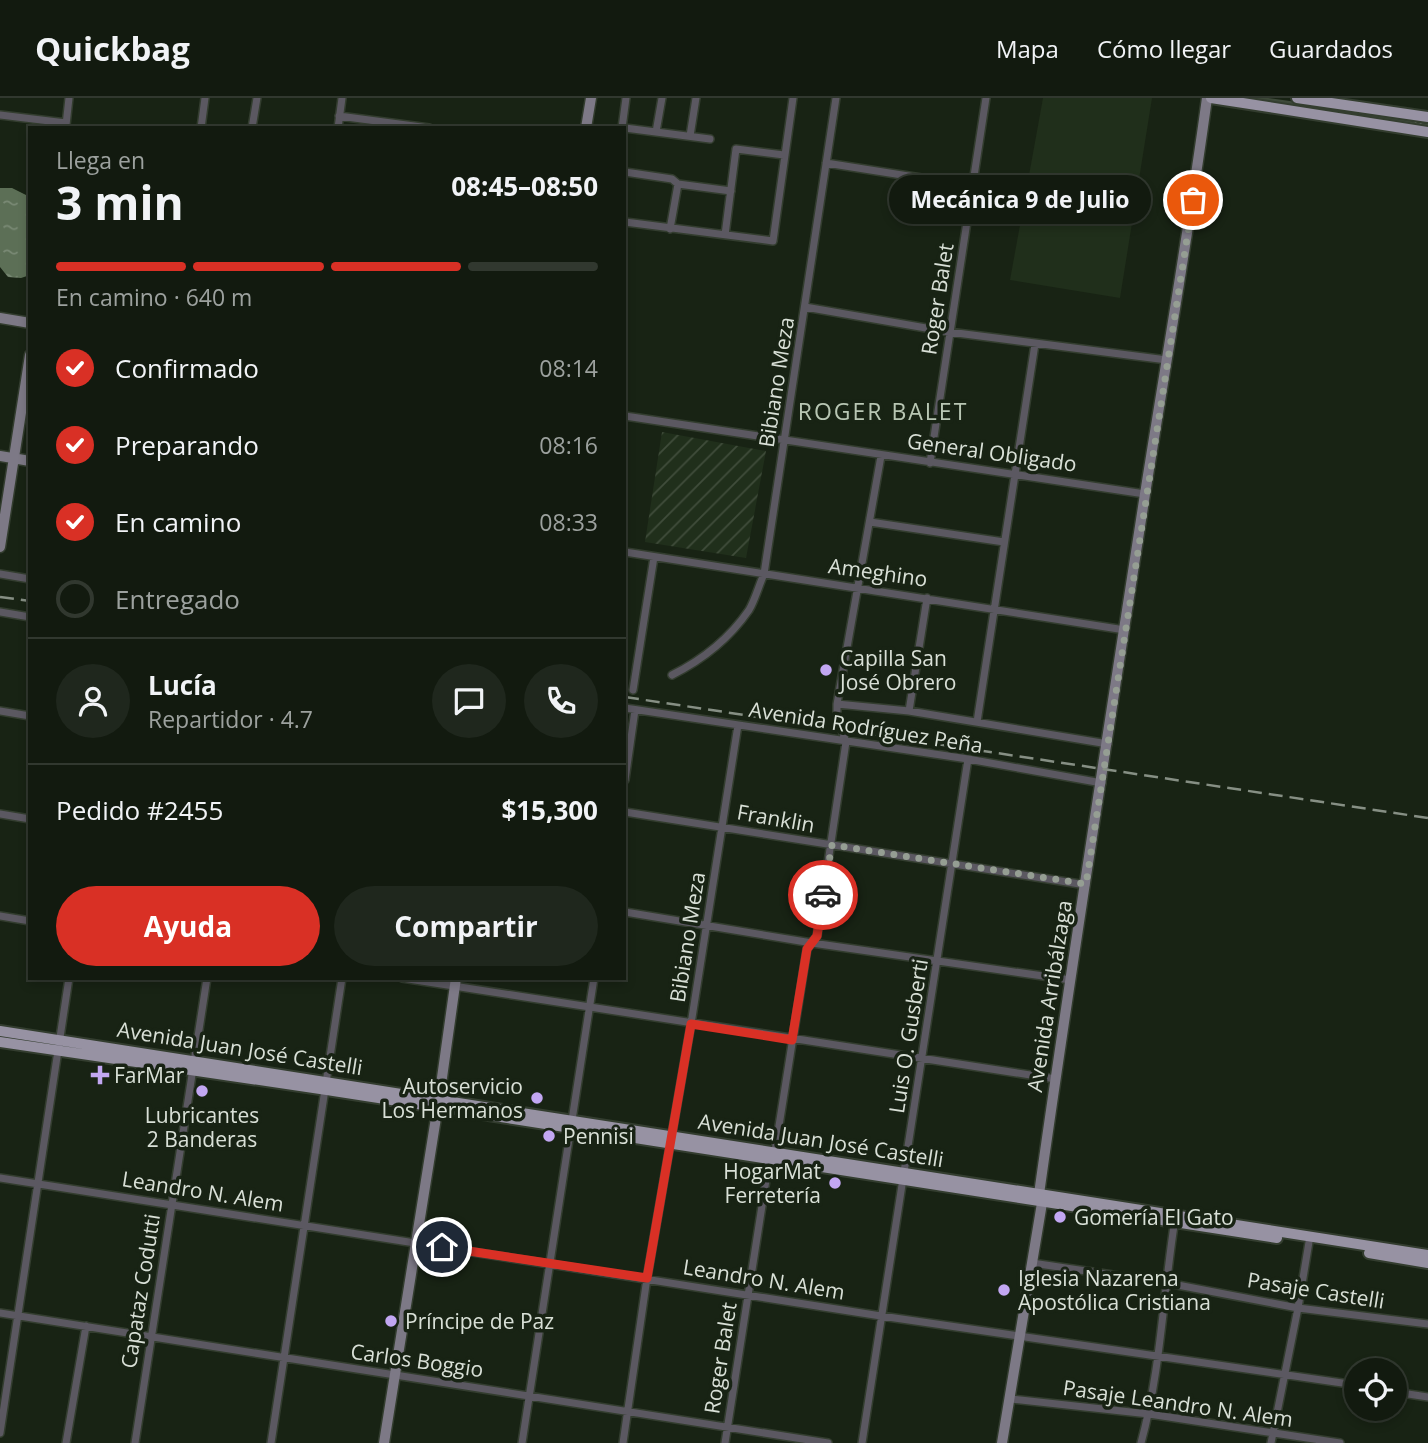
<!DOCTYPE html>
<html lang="es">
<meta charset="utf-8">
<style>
:root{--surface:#121a0f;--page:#1f271d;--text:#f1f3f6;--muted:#9ca19e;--line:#31382f;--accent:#d93025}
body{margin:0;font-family:"Open Sans",sans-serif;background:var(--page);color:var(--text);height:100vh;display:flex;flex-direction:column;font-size:26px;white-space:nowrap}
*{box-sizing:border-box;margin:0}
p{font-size:23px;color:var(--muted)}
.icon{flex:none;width:38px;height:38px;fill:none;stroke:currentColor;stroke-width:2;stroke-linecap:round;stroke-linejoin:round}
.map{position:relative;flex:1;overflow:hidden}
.side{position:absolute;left:28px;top:28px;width:598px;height:854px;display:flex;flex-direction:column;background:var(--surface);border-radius:0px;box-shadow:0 4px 10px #0003,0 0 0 2px var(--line)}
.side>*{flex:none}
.controls{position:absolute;left:1344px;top:1260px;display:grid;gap:14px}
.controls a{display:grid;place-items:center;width:63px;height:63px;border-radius:50%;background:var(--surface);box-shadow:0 4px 10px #0003,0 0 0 2px var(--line);font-size:35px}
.pin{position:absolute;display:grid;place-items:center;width:60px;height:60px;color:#fff;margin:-30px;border:4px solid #fff;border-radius:50%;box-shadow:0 2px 7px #0007}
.courier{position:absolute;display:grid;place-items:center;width:70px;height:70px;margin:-35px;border:5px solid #d93025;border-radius:50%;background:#fff;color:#222;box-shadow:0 2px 9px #0007}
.bubble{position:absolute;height:49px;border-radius:24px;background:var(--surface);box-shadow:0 4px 10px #0003,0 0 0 2px var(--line);font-size:23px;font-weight:700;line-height:49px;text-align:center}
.summary em{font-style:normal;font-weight:700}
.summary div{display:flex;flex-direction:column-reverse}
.summary{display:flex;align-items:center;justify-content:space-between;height:119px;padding:0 28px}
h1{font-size:46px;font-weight:700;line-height:52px}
.bar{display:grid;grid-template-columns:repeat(4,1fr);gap:10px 7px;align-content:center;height:84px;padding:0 28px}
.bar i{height:9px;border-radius:5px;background:var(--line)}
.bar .active{background:var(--accent)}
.bar p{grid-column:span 4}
.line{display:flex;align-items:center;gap:18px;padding:0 28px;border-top:2px solid var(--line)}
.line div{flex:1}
.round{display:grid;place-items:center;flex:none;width:74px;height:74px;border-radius:37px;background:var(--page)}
ol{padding:0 28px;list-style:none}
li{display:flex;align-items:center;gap:21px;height:77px}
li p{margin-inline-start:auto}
li .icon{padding:7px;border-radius:50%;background:var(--accent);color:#fff;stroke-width:4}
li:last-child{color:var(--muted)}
li i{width:38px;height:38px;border:4px solid var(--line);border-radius:50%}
.action{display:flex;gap:14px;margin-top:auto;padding:14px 28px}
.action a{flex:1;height:80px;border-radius:42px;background:var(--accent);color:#fff;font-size:28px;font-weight:700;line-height:80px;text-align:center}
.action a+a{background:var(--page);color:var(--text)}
header{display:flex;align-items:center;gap:42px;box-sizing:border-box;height:98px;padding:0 35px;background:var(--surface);border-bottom:2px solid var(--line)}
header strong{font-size:33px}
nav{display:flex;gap:38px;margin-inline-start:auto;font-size:24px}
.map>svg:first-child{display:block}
.built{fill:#202f1b}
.industrial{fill:url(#industrial-furrows)}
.grass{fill:url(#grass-tufts)}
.water{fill:url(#water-ripples)}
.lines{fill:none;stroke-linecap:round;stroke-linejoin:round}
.street-casing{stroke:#333d2f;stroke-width:10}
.secondary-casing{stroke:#333d2f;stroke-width:13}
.primary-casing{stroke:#333d2f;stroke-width:14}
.street{stroke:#5b5861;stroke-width:7}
.secondary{stroke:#7d7986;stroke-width:10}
.primary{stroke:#9792a3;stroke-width:10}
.rail{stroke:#868f84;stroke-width:2.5;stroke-dasharray:14 7;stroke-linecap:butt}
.done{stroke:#959e93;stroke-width:7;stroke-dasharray:0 12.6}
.route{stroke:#d93025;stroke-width:9}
.poi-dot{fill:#c2a7f2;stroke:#182314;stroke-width:2.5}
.labels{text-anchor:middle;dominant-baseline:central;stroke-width:7;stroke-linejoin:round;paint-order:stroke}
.street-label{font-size:21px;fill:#d9e0d7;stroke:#182314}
.poi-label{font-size:21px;fill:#d9e0d7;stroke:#182314;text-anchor:start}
.neighbourhood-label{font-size:23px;letter-spacing:2px;fill:#b8c6b3;stroke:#182314}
</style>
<header>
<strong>Quickbag</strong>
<nav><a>Mapa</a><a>Cómo llegar</a><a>Guardados</a></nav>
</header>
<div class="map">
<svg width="1428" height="1345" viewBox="0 0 1428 1345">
<defs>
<pattern id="industrial-furrows" width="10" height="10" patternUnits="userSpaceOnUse" patternTransform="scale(1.75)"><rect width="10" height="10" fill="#202f1b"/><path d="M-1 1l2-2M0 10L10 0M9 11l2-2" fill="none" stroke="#404d3b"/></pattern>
<pattern id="grass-tufts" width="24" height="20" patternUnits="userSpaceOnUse" patternTransform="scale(1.75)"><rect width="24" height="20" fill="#3d4939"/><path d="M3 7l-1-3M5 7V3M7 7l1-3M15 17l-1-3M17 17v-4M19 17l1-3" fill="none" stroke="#586355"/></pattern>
<pattern id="water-ripples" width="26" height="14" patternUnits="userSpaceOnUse" patternTransform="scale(1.75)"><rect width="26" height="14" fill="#5c6f56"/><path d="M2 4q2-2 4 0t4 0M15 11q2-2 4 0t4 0" fill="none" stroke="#7a8a75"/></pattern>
</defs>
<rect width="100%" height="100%" fill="#182314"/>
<path class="built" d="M1043 0H1152L1120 200 1010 182Z"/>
<path class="industrial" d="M662 334 766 353 746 460 645 444Z"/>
<path class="grass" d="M1240 0H1268L1347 11 1346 14Z
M1362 15 1428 26V29L1362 18Z"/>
<path class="water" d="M0 90H12L26 97 27 130H30V177L21 180 8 179 0 169Z"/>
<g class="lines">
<g class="street-casing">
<path id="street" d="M0 17 66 25
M339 18 429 30
M66 27 69 0
M201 30 205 0
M252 30 257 0
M338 30 342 0
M622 30 626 0
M625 30 710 41
M656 34 662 0
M690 38 696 0
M826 65 972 88
M625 74 672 81 678 86 731 93
M625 124 773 143 793 0
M670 131 678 86
M725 137 736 51 784 57
M805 209 949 234 1167 262
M625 318 1145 396
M930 365 986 0
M870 424 1004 444
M625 454 1125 532
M0 476 30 481
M0 514 30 519
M672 577C702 562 729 541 749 512 755 502 759 487 764 476L836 0
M633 592 654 459
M837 606 909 613 1108 646
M625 610 968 661 1102 685
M0 613 30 618
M909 613 927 500
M977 624 1035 246
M625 682 635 612
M625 714 1086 787
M0 716 30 721
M625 814 812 845 1071 882
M0 818 30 823
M402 880 1056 981
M0 1080 881 1218 1356 1287
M1032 1165 1167 1185 1298 1210 1428 1226
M0 1215 828 1345
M1395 1294 1428 1299
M1011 1301 1149 1316 1340 1345
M0 1335 69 880
M66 1345 86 1228
M135 1345 207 880
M271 1345 342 880
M522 1345 594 880
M623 1345 647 1180 691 926 738 627
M725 1345 769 1063 775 1053 807 851 817 838 846 644 837 617V606L881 358
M862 1345 968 661
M1141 1345C1161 1272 1163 1196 1175 1121
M1271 1345 1298 1210 1310 1138"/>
</g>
<g class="secondary-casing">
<path id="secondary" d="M586 30 591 0
M0 220 30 225
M0 358 30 363
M0 449 30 257
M384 1345 439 1001 456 880
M1002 1345 1042 1105 1039 1096C1072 862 1109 629 1145 396 1166 264 1189 132 1207 0"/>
</g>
<g class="primary-casing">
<path id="primary" d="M1211 0 1428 34
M1297 0 1428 19
M0 933 1428 1157
M0 944 327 992 1277 1140
M1369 1155 1428 1165"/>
</g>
<use href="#street" class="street"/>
<use href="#secondary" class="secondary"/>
<use href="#primary" class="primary"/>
<path class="rail" d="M0 499 30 503
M625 599 1428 720"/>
</g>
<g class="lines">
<path class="done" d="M823 797 832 747 1086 786 1193 102"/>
<path class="route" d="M442 1149 647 1180 691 926 792 942 807 851 817 838 823 797"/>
</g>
<g class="poi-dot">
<circle cx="826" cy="572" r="7"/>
<path d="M96.5 966.5h7v7h7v7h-7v7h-7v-7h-7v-7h7z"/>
<circle cx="202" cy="993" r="7"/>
<circle cx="537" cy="1000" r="7"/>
<circle cx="549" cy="1038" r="7"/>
<circle cx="835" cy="1085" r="7"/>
<circle cx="1060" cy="1119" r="7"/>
<circle cx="1004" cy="1192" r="7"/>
<circle cx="391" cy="1223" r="7"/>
</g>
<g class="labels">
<g class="street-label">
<text transform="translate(937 201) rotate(-81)">Roger Balet</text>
<text transform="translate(776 284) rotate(-81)">Bibiano Meza</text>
<text transform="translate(992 354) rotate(8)">General Obligado</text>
<text transform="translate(878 474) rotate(8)">Ameghino</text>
<text transform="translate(866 629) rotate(9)">Avenida Rodríguez Peña</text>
<text transform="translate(776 720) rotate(10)">Franklin</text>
<text transform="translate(687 839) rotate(-81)">Bibiano Meza</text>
<text transform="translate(1049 898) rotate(-81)">Avenida Arribálzaga</text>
<text transform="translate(908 938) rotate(-81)">Luis O. Gusberti</text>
<text transform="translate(240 950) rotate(9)">Avenida Juan José Castelli</text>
<text transform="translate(821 1042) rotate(9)">Avenida Juan José Castelli</text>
<text transform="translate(203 1093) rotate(9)">Leandro N. Alem</text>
<text transform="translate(764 1181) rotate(9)">Leandro N. Alem</text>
<text transform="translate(1316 1192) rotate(9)">Pasaje Castelli</text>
<text transform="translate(140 1193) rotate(-81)">Capataz Codutti</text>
<text transform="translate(720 1260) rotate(-81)">Roger Balet</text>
<text transform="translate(417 1262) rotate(8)">Carlos Boggio</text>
<text transform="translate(1178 1305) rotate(8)">Pasaje Leandro N. Alem</text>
</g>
<g class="poi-label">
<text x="840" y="560">Capilla San<tspan x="840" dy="24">José Obrero</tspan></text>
<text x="114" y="977">FarMar</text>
<text x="523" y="988" text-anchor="end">Autoservicio<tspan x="523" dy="24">Los Hermanos</tspan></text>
<text x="202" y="1017" text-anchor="middle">Lubricantes<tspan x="202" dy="24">2 Banderas</tspan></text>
<text x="563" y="1038">Pennisi</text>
<text x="821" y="1073" text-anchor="end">HogarMat<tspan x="821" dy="24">Ferretería</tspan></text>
<text x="1074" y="1119">Gomería El Gato</text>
<text x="1018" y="1180">Iglesia Nazarena<tspan x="1018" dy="24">Apostólica Cristiana</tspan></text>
<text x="405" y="1223">Príncipe de Paz</text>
</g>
<g class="neighbourhood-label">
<text x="883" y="313">ROGER BALET</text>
</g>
</g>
</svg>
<div class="controls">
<a><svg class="icon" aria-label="locate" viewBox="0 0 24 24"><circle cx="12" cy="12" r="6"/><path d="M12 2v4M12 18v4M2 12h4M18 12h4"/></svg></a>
</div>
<div class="pin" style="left:1193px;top:102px;background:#ea580c"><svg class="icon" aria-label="bag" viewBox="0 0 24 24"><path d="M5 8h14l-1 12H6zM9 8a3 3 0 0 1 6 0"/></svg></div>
<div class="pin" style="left:442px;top:1149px;background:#1f2937"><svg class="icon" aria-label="home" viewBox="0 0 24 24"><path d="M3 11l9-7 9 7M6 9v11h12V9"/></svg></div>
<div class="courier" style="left:823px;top:797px"><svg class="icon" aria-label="car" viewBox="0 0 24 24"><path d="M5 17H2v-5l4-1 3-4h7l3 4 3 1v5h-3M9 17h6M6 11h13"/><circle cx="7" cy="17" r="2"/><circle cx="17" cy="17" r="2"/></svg></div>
<div class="bubble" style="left:889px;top:77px;width:262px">Mecánica 9 de Julio</div>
<section class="side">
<div class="summary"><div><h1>3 min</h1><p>Llega en</p></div><em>08:45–08:50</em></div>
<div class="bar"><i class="active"></i><i class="active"></i><i class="active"></i><i></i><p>En camino · 640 m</p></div>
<ol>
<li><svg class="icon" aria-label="check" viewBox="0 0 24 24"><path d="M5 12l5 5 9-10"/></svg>Confirmado<p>08:14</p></li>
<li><svg class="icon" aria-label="check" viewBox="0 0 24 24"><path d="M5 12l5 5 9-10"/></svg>Preparando<p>08:16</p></li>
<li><svg class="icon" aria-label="check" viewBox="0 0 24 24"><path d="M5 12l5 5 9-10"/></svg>En camino<p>08:33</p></li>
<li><i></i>Entregado</li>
</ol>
<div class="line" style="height:126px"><a class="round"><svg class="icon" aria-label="person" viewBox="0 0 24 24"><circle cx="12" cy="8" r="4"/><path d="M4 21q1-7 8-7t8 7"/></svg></a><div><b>Lucía</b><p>Repartidor · 4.7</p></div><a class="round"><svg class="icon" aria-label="chat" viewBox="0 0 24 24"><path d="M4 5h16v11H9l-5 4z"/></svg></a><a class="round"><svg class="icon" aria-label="phone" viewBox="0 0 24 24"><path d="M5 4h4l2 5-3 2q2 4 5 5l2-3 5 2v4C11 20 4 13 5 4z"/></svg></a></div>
<div class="line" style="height:91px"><div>Pedido #2455</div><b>$15,300</b></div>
<div class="action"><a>Ayuda</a><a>Compartir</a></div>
</section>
</div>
